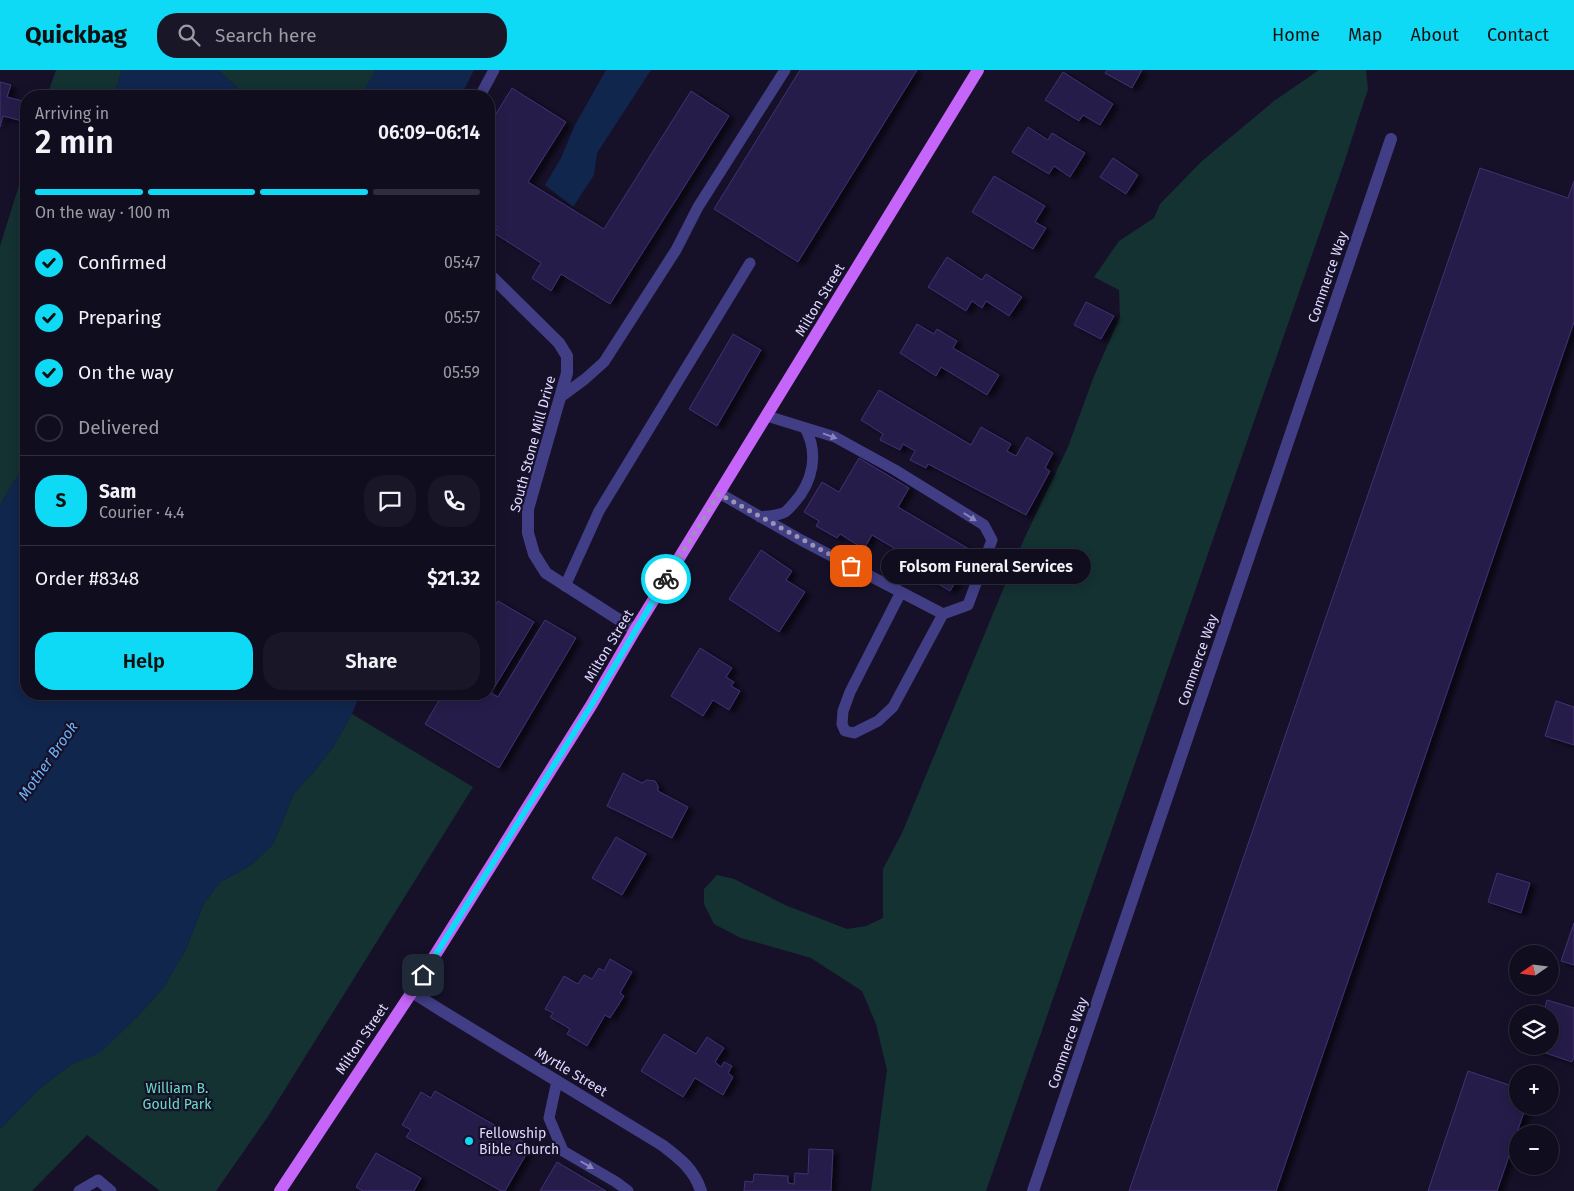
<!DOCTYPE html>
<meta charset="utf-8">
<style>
:root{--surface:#100d1f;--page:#191628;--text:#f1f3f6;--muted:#9c9ca4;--line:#302d3d;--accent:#0edaf6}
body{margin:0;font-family:"Fira Sans",sans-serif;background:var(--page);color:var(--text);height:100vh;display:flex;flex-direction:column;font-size:19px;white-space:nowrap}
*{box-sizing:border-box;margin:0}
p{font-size:16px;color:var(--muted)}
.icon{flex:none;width:28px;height:28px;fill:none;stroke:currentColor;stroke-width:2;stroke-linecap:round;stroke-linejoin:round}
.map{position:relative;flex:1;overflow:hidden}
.sheet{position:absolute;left:20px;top:20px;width:475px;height:610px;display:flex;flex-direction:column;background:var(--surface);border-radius:20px;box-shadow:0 2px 12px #0003,0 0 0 1px var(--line)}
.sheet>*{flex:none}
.needle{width:32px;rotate:256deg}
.buttons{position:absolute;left:1509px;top:875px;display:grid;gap:10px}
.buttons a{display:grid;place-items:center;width:50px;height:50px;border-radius:50%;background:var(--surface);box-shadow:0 2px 12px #0003,0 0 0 1px var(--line);font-size:25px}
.pin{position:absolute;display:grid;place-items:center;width:42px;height:42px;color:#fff;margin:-21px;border-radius:10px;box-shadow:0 2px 8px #0006}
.courier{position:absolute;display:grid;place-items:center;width:50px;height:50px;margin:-25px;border:4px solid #0edaf6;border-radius:50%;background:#fff;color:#222;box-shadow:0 1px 6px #0007}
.bubble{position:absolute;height:35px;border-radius:18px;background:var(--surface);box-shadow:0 2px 12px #0003,0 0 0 1px var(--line);font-size:16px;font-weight:600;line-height:35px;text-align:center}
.summary em{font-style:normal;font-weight:600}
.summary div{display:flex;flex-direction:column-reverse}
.summary{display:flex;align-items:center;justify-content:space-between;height:85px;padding:0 15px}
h1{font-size:32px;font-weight:600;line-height:38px}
.bar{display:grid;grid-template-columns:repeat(4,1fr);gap:8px 5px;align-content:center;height:60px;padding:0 15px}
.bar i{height:6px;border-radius:4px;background:var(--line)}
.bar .current{background:var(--accent)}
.bar p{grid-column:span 4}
.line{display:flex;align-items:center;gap:12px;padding:0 15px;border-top:1px solid var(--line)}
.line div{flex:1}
.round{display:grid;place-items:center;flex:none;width:52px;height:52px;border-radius:20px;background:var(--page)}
ol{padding:0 15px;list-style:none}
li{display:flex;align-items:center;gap:15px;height:55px}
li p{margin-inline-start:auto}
li .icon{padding:5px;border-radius:50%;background:var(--accent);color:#111;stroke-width:4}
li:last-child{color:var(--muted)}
li i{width:28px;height:28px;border:2px solid var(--line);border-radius:50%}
.primary-button{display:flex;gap:10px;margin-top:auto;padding:10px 15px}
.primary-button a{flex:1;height:58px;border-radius:20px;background:var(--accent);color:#111;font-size:20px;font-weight:600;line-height:58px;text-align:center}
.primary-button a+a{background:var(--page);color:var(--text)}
header{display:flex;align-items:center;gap:30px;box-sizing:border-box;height:70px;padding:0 25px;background:var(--accent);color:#111}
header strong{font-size:24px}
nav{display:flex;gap:28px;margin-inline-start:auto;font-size:18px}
.search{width:350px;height:45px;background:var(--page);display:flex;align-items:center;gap:12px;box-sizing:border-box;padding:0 18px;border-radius:20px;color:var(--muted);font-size:19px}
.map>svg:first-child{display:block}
.green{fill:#143232}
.water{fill:#11264d}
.building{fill:#281e49;stroke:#403174;filter:url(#shadow)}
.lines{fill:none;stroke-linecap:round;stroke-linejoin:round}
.service{stroke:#423e86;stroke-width:11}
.minor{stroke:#423e86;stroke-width:12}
.primary{stroke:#c565f9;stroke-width:12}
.oneway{fill:#8984bc}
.done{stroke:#9994b3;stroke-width:5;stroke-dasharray:0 9}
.route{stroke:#0edaf6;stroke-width:6}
.poi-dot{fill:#0edaf6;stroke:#161129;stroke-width:2}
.labels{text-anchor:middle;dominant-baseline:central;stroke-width:4.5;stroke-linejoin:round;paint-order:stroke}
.street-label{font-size:14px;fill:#dfdafe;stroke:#161129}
.park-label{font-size:14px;fill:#67dcc2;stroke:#161129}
.poi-label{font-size:14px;fill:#dfdafe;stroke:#161129;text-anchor:start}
.water-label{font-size:15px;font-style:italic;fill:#6cb5fa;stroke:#161129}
</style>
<header>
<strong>Quickbag</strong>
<div class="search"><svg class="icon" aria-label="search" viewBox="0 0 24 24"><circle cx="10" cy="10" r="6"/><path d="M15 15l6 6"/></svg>Search here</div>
<nav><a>Home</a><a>Map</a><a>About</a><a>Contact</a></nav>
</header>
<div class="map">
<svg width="1574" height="1121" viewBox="0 0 1574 1121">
<defs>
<filter id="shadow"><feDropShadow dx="5.5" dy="3" stdDeviation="2.5" flood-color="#0009"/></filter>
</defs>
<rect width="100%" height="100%" fill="#161129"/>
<path class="green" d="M56 0H122L114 26H47Z
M218 0H376L361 26H246Z
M1319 0H1366L1368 19 1344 93 986 1121H871L887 1000 876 954 862 921 811 888 741 868 714 854 704 834V819L717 805 734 809 785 835 847 859 866 856 883 848V799L902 763 1024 469 1068 377 1094 306 1120 247 1119 220 1094 207 1119 171 1154 148 1160 134 1202 91 1274 31Z
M26 93V395L11 416 0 436V176Z
M352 644 473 717 269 1045 216 1121H160L87 1065 32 1121H0V1059L37 1021 70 995 100 982 136 948 163 918 185 881 204 833 220 812 251 795 273 774 294 723 312 704 333 677Z"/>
<path class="water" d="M122 0H218L246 26H114Z
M376 0H474L461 26H361Z
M606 0H651L597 83 594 105 573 137 545 115 561 88 575 55Z
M26 395V624H360L352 644 333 677 312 704 294 723 273 774 251 795 220 812 204 833 185 881 163 918 136 948 100 983 70 995 37 1021 0 1059V436L11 416Z"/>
<path class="building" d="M800 0H917L798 192 714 139Z
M1107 0H1142L1132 18 1105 3Z
M1063 2 1113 34 1100 55 1083 45 1079 51 1045 30Z
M0 12 11 15 7 27 26 32V52L3 46 0 57Z
M512 18 566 52 528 112 604 159 691 21 729 46 610 234 561 204 551 221 532 208 541 193 494 163 498 157 489 151V55Z
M1028 57 1048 70 1052 63 1085 83 1070 107 1054 96 1049 104 1012 82Z
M1113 88 1138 105 1126 124 1100 107Z
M1480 98 1568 128 1574 111V252L1276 1121H1129Z
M994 106 1045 136 1035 152 1046 158 1033 179 972 142Z
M947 187 982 210 986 204 1022 227 1009 246 986 231 982 238 972 231 966 241 928 217Z
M1086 232 1114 246 1101 269 1074 255Z
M917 254 934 264 937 259 957 271 953 278 999 305 987 325 941 297 936 306 900 283Z
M733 264 761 280 717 356 689 339Z
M879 320 971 375 981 357 1011 374 1007 381 1016 386 1027 367 1053 383 1045 398 1050 401 1026 445 928 394 926 398 910 390 915 381 903 374 900 380 880 370 883 364 861 350Z
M859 388 909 418 898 437 974 482 950 521 891 485 894 478 872 465 864 479 840 464 837 468 816 456 819 451 804 442 822 412 839 422Z
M761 480 792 501 786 510 805 522 779 562 729 529Z
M498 531 534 552 491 623 498 627 545 550 576 568 499 698 425 654 443 624H489V547Z
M700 578 732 598 726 607 734 612 731 616 740 621 729 640 713 630 703 646 671 626Z
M1556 631 1574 637V675L1545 666Z
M623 703 642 713 647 710 655 711 658 716V721L688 737 672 768 607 736Z
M616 767 646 784 622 825 592 808Z
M1497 803 1530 813 1521 843 1488 832Z
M1574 853V895L1561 891Z
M610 889 632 902 620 923 624 926 610 948 605 945 587 976 567 964 570 959 550 947 553 943 545 939 564 906 578 914 584 905 592 909 599 898 604 901Z
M1547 930 1574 938V987L1572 992 1531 978 1532 976H1550V944H1543Z
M664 964 696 984 707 967 724 978 715 992 721 997 724 992 732 996 728 1003 733 1007 723 1025 695 1008 683 1027 641 1001Z
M1468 1001 1518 1018V1036H1526L1497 1121H1428Z
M435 1021 531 1076 505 1121H501L406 1067 411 1060 402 1055 421 1022 431 1028Z
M809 1079 833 1080 831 1121H744L745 1111 753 1112 754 1104 788 1106V1113L794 1114 795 1103 808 1104Z
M376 1083 421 1108 414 1121H363L356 1117Z
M557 1092 606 1121H540Z"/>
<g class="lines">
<path class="service" d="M480 26 494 0
M562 326 585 309 604 292 676 180 698 137 785 0
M767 346 835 367 895 400 984 455 992 470 968 535 943 544 893 637 878 651 854 663 845 661 842 654 843 641 850 622 901 522
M719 423 801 470 943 544
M760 447C767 446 776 446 783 443 787 442 791 436 794 433 813 412 819 383 805 358
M565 516 599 441 750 193
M557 1011 549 1048 563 1081 616 1112 628 1121
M79 1121 98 1110 111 1121"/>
<path class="minor" d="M489 204 559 273 567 286V303L528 439V463L534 484 546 503 635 560
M412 922 442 941 662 1075C679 1088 694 1099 701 1121
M1033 1121 1391 69"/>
<path class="primary" d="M280 1121 412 922 592 634 635 560 978 0"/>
</g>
<defs><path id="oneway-solid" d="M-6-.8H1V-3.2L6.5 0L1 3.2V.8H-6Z" transform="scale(1.25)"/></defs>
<g class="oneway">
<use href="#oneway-solid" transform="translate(830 366) rotate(20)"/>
<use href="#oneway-solid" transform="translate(970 447) rotate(32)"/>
<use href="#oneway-solid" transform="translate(587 1095) rotate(30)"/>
</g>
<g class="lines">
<path class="done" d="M666 509 719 424 851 496"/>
<path class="route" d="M423 905 592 634 666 509"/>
</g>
<circle class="poi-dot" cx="469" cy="1071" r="5"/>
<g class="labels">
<g class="street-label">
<text transform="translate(1328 207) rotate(-71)">Commerce Way</text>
<text transform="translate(820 230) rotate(-59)">Milton Street</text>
<text transform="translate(533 374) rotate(-75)">South Stone Mill Drive</text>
<text transform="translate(609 576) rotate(-59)">Milton Street</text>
<text transform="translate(1198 590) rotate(-71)">Commerce Way</text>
<text transform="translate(362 969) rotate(-56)">Milton Street</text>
<text transform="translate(1068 973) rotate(-71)">Commerce Way</text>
<text transform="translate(571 1002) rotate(31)">Myrtle Street</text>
</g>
<g class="park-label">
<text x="177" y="1018">William B.<tspan x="177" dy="16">Gould Park</tspan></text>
</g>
<g class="poi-label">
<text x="479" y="1063">Fellowship<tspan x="479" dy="16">Bible Church</tspan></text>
</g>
<g class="water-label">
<text transform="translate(48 691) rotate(-55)">Mother Brook</text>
</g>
</g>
</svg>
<div class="buttons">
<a><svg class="needle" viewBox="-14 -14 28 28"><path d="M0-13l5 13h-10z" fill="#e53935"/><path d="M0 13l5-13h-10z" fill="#9c9ca4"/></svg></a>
<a><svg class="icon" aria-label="layers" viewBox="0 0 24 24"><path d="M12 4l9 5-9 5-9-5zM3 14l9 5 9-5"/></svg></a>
<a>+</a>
<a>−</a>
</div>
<div class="pin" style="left:851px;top:496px;background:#ea580c"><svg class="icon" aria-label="bag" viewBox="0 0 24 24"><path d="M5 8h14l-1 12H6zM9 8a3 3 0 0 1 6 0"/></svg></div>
<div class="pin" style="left:423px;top:905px;background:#1f2937"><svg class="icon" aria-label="home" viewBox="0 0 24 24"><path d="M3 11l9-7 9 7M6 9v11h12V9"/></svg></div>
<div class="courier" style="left:666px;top:509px"><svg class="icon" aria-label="bike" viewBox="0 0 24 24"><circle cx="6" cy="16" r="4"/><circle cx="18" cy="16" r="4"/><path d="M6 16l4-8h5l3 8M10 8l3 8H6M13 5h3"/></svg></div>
<div class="bubble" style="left:881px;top:479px;width:210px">Folsom Funeral Services</div>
<section class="sheet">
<div class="summary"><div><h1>2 min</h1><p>Arriving in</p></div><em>06:09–06:14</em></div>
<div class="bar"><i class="current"></i><i class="current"></i><i class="current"></i><i></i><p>On the way · 100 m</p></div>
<ol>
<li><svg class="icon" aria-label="check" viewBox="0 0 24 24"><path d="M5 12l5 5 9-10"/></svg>Confirmed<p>05:47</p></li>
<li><svg class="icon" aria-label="check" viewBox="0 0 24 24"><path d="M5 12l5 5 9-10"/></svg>Preparing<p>05:57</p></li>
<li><svg class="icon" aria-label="check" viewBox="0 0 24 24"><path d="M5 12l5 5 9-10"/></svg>On the way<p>05:59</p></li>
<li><i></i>Delivered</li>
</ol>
<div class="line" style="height:90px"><b class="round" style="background:var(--accent);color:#111">S</b><div><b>Sam</b><p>Courier · 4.4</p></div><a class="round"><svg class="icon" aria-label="chat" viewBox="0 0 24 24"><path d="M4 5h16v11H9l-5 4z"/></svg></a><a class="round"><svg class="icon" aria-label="phone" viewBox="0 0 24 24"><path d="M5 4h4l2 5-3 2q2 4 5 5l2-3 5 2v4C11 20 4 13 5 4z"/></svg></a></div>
<div class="line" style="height:65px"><div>Order #8348</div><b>$21.32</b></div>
<div class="primary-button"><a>Help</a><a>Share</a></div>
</section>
</div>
